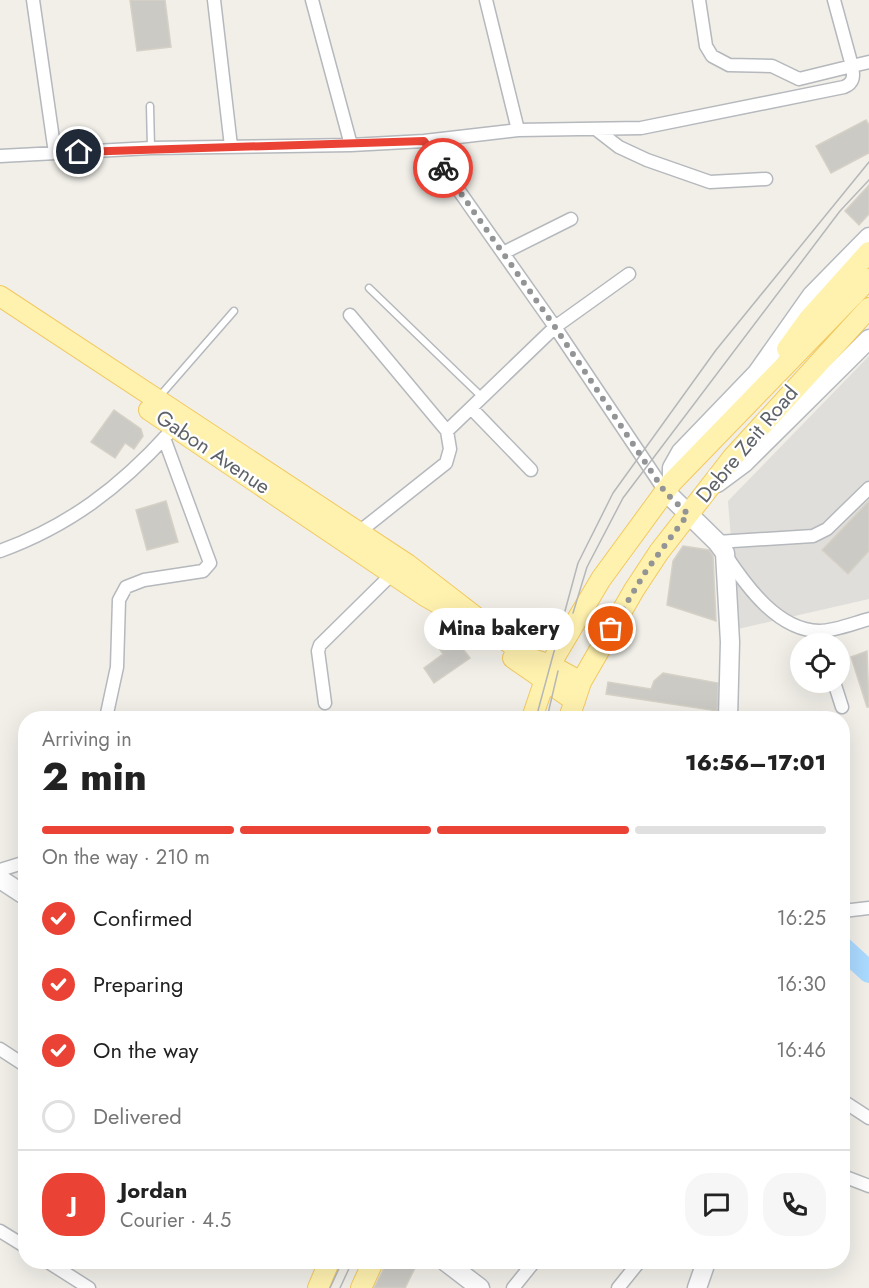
<!DOCTYPE html>
<meta charset="utf-8">
<style>
:root{--surface:#fff;--page:#f6f6f6;--text:#222;--muted:#767676;--line:#e0e0e0;--accent:#ea4335}
body{margin:0;font-family:Jost,sans-serif;background:var(--page);color:var(--text);height:100vh;display:flex;flex-direction:column;font-size:22px;white-space:nowrap}
*{box-sizing:border-box;margin:0}
p{font-size:20px;color:var(--muted)}
.icon{flex:none;width:33px;height:33px;fill:none;stroke:currentColor;stroke-width:2;stroke-linecap:round;stroke-linejoin:round}
.map{position:relative;flex:1;overflow:hidden}
.panel{position:absolute;left:18px;top:711px;width:832px;height:558px;display:flex;flex-direction:column;background:var(--surface);border-radius:24px;box-shadow:0 6px 24px #0002}
.panel>*{flex:none}
.buttons{position:absolute;left:790px;top:633px;display:grid;gap:12px}
.buttons a{display:grid;place-items:center;width:60px;height:60px;border-radius:50%;background:var(--surface);box-shadow:0 6px 24px #0002;font-size:30px}
.pin{position:absolute;display:grid;place-items:center;width:51px;height:51px;color:#fff;margin:-26px;border:3px solid #fff;border-radius:50%;box-shadow:0 2px 6px #0007}
.courier{position:absolute;display:grid;place-items:center;width:60px;height:60px;margin:-30px;border:4px solid #ea4335;border-radius:50%;background:#fff;color:#222;box-shadow:0 2px 8px #0007}
.bubble{position:absolute;height:42px;border-radius:21px;background:var(--surface);box-shadow:0 6px 24px #0002;font-size:20px;font-weight:800;line-height:42px;text-align:center}
.overview em{font-style:normal;font-weight:800}
.overview div{display:flex;flex-direction:column-reverse}
.overview{display:flex;align-items:center;justify-content:space-between;height:102px;padding:0 24px}
h1{font-size:39px;font-weight:800;line-height:45px}
.bar{display:grid;grid-template-columns:repeat(4,1fr);gap:9px 6px;align-content:center;height:72px;padding:0 24px}
.bar i{height:8px;border-radius:4px;background:var(--line)}
.bar .current{background:var(--accent)}
.bar p{grid-column:span 4}
.line{display:flex;align-items:center;gap:15px;padding:0 24px;border-top:2px solid var(--line)}
.line div{flex:1}
.round{display:grid;place-items:center;flex:none;width:63px;height:63px;border-radius:24px;background:var(--page)}
ol{padding:0 24px;list-style:none}
li{display:flex;align-items:center;gap:18px;height:66px}
li p{margin-inline-start:auto}
li .icon{padding:6px;border-radius:50%;background:var(--accent);color:#fff;stroke-width:4}
li:last-child{color:var(--muted)}
li i{width:33px;height:33px;border:3px solid var(--line);border-radius:50%}
.map>svg:first-child{display:block}
.industrial{fill:#e0deda}
.lines{fill:none;stroke-linecap:round;stroke-linejoin:round}
.river{stroke:#aadaff;stroke-width:22}
.building{fill:#cccac5;stroke:#d6d1c6;stroke-width:1.5}
.lane-casing{stroke:#b5b8bc;stroke-width:9}
.street-casing{stroke:#b5b8bc;stroke-width:15}
.secondary-casing{stroke:#b6babf;stroke-width:21}
.primary-casing{stroke:#f2c960;stroke-width:22}
.lane{stroke:#fff;stroke-width:6}
.street{stroke:#fff;stroke-width:12}
.secondary{stroke:#fff;stroke-width:18}
.primary{stroke:#fff2af;stroke-width:20}
.tram{stroke:#b6b7b8;stroke-width:1.5}
.done{stroke:#929495;stroke-width:6;stroke-dasharray:0 10.8}
.route{stroke:#ea4335;stroke-width:8}
.labels{text-anchor:middle;dominant-baseline:central;stroke-width:4.5;stroke-linejoin:round;paint-order:stroke}
.street-label{font-size:21px;fill:#5f6368;stroke:#fff}
</style>
<div class="map">
<svg width="869" height="1288" viewBox="0 0 869 1288">
<rect width="100%" height="100%" fill="#f1efe8"/>
<path class="industrial" d="M869 356V599L738 629 728 501Z"/>
<g class="lines">
<path class="river" d="M843 948 869 972"/>
</g>
<path class="building" d="M130 0H165L171 47 137 51Z
M866 120 869 125V153L831 173 816 146Z
M869 185V214L859 225 845 211Z
M114 410 141 429 143 436 134 449 125 443 115 458 91 442Z
M166 501 178 542 147 550 136 510Z
M869 501V551L848 574 822 550Z
M683 546 709 550 713 556 716 621 667 605 673 561Z
M453 636 470 658 434 683 424 668 443 654 438 647Z
M867 651 869 707H867L851 657Z
M663 673 718 683 717 711 606 694 608 682 651 689 654 681Z
M387 1262H418L405 1288H374Z"/>
<g class="lines">
<g class="lane-casing">
<path id="lane" d="M150 106 151 148
M369 288 483 398
M159 397 234 311"/>
</g>
<g class="street-casing">
<path id="street" d="M33 0 55 153
M214 0 231 146
M312 0 351 145
M486 0 518 130
M699 0 706 46 712 56 729 65 772 66 799 79 852 66 834 0
M597 130 619 147 647 160 710 182 766 179
M424 141 555 327 665 491
M0 156 151 148 351 145 424 141 518 130 641 128 844 87C854 83 854 76 852 66L869 62
M503 253 571 219
M350 315 447 431
M472 409 531 470
M359 532 446 463 450 449 447 431 555 327 629 274
M717 542 813 536 827 529 869 488
M0 551C69 526 120 487 169 433
M727 557C747 587 778 630 819 631 835 631 854 623 869 619
M834 682 842 707
M325 703 318 651 320 645 393 573
M106 718 117 667 119 600 126 587 144 580 203 571 210 563 164 438
M0 870 26 862
M843 911 869 908
M0 1049 26 1066
M843 1101 869 1118
M843 1176 869 1186
M0 1231 26 1247
M48 1262 89 1288
M513 1288 534 1262
M618 1288 639 1262"/>
</g>
<g class="secondary-casing">
<path id="secondary" d="M672 482V468L681 452 757 373 812 295 869 237
M717 483 744 463 869 339
M665 491 717 542 725 553 730 642 728 718
M0 879 26 896
M446 1262 480 1288
M697 1288 706 1262"/>
</g>
<g class="primary-casing">
<path id="primary" d="M0 296 407 564 529 658 550 665 581 682
M787 349 808 320 869 252
M149 410 425 596 457 614
M513 658 575 701
M532 718 550 665 601 579 672 482 869 279
M569 718 581 682 634 590 659 552 733 457 869 308
M318 1288 329 1262
M361 1288 373 1262"/>
</g>
<use href="#lane" class="lane"/>
<use href="#street" class="street"/>
<use href="#secondary" class="secondary"/>
<use href="#primary" class="primary"/>
<path class="tram" d="M573 613 587 567 623 498 840 211 869 180
M536 718 578 563 613 493 716 350 869 162
M547 718 558 671
M330 1288 342 1262
M340 1288 352 1262"/>
</g>
<g class="lines">
<path class="done" d="M443 168 555 327 665 492 688 514 646 571 611 629"/>
<path class="route" d="M79 152 424 141 443 168"/>
</g>
<g class="labels">
<g class="street-label">
<text transform="translate(747 444) rotate(-50)">Debre Zeit Road</text>
<text transform="translate(213 452) rotate(34)">Gabon Avenue</text>
</g>
</g>
</svg>
<div class="buttons">
<a><svg class="icon" aria-label="locate" viewBox="0 0 24 24"><circle cx="12" cy="12" r="6"/><path d="M12 2v4M12 18v4M2 12h4M18 12h4"/></svg></a>
</div>
<div class="pin" style="left:611px;top:629px;background:#ea580c"><svg class="icon" aria-label="bag" viewBox="0 0 24 24"><path d="M5 8h14l-1 12H6zM9 8a3 3 0 0 1 6 0"/></svg></div>
<div class="pin" style="left:79px;top:152px;background:#1f2937"><svg class="icon" aria-label="home" viewBox="0 0 24 24"><path d="M3 11l9-7 9 7M6 9v11h12V9"/></svg></div>
<div class="courier" style="left:443px;top:168px"><svg class="icon" aria-label="bike" viewBox="0 0 24 24"><circle cx="6" cy="16" r="4"/><circle cx="18" cy="16" r="4"/><path d="M6 16l4-8h5l3 8M10 8l3 8H6M13 5h3"/></svg></div>
<div class="bubble" style="left:424px;top:608px;width:150px">Mina bakery</div>
<section class="panel">
<div class="overview"><div><h1>2 min</h1><p>Arriving in</p></div><em>16:56–17:01</em></div>
<div class="bar"><i class="current"></i><i class="current"></i><i class="current"></i><i></i><p>On the way · 210 m</p></div>
<ol>
<li><svg class="icon" aria-label="check" viewBox="0 0 24 24"><path d="M5 12l5 5 9-10"/></svg>Confirmed<p>16:25</p></li>
<li><svg class="icon" aria-label="check" viewBox="0 0 24 24"><path d="M5 12l5 5 9-10"/></svg>Preparing<p>16:30</p></li>
<li><svg class="icon" aria-label="check" viewBox="0 0 24 24"><path d="M5 12l5 5 9-10"/></svg>On the way<p>16:46</p></li>
<li><i></i>Delivered</li>
</ol>
<div class="line" style="height:108px"><b class="round" style="background:var(--accent);color:#fff">J</b><div><b>Jordan</b><p>Courier · 4.5</p></div><a class="round"><svg class="icon" aria-label="chat" viewBox="0 0 24 24"><path d="M4 5h16v11H9l-5 4z"/></svg></a><a class="round"><svg class="icon" aria-label="phone" viewBox="0 0 24 24"><path d="M5 4h4l2 5-3 2q2 4 5 5l2-3 5 2v4C11 20 4 13 5 4z"/></svg></a></div>
</section>
</div>
